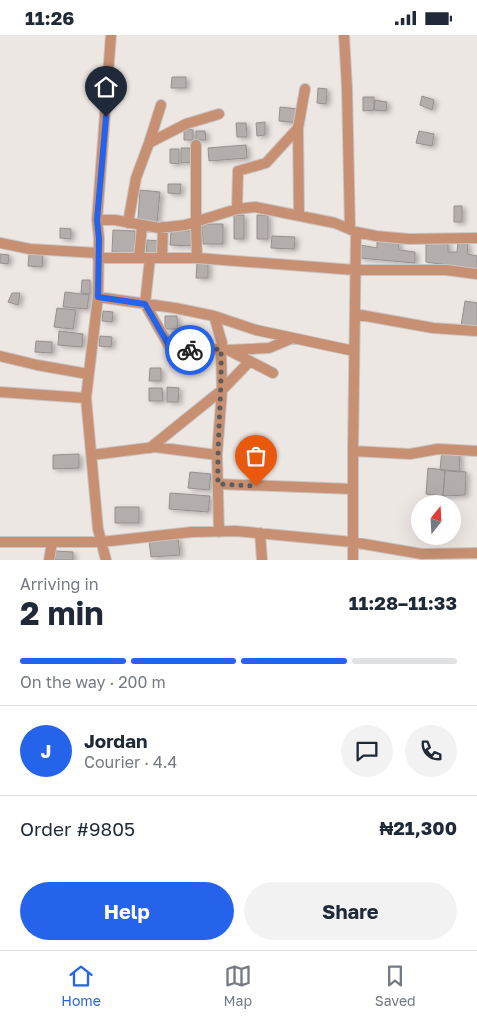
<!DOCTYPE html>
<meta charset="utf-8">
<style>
:root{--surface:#fff;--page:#f2f2f3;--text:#1f2937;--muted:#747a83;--line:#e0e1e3;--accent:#2563eb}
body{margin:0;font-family:"Golos Text",sans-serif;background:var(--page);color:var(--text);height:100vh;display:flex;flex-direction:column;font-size:19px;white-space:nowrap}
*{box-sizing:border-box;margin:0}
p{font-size:16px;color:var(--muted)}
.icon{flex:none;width:28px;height:28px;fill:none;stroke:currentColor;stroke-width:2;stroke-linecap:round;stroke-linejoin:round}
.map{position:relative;height:525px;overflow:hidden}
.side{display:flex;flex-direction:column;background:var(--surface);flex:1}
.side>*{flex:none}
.needle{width:32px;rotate:18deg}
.tools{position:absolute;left:411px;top:460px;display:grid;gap:10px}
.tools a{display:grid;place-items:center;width:50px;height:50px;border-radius:50%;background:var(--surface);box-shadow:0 5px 20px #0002;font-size:25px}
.pin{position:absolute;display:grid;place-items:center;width:42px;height:42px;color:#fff;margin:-51px -21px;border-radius:50% 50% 50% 0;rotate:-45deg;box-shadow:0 0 5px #0007}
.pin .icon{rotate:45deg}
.courier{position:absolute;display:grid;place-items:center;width:50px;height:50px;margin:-25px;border:4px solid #2563eb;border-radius:50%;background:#fff;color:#222;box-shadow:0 1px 6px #0007}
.summary em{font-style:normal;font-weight:700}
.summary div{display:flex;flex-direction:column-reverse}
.summary{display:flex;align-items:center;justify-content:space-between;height:85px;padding:0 20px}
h1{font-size:32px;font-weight:700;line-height:38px}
.bar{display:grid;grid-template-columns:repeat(4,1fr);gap:8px 5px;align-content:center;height:60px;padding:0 20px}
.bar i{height:6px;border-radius:4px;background:var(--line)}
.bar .current{background:var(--accent)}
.bar p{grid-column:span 4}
.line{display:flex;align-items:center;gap:12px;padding:0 20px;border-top:1px solid var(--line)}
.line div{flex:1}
.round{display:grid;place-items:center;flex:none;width:52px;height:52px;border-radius:26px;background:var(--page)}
.cta{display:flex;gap:10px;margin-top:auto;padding:10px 20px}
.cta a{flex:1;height:58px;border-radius:30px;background:var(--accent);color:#fff;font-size:20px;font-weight:700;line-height:58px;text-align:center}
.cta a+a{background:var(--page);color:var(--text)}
.status{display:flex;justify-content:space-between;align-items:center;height:35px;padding:0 25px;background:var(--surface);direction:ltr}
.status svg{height:14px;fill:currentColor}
.dock{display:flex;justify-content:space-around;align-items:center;height:70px;border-top:1px solid var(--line);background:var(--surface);font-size:14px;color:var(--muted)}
.dock a{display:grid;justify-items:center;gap:2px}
.dock .current{color:var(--accent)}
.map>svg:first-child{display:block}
.building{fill:#b3aeab;stroke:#96908e;filter:url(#shadow)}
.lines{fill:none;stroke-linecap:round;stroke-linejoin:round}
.minor-casing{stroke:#cac5c2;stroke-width:12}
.minor{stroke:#c79073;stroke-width:10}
.done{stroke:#5f5b5a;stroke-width:5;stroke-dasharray:0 9}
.route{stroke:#2563eb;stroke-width:6}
</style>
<div class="status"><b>11:26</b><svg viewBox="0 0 49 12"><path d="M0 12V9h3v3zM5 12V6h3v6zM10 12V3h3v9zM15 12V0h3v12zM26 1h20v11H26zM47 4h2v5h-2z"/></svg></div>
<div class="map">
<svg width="477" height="525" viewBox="0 0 477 525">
<defs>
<filter id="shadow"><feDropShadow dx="3.5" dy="2" stdDeviation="2.5" flood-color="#0004"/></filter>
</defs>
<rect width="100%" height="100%" fill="#ede7e4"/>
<path class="building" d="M172 42H186V53H171Z
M318 53 327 54 326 69 317 68Z
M422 61 434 65 432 75 420 70Z
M363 62H374V75L363 76Z
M375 65 387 67 386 76 374 75Z
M280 72 297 74 299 88 279 86Z
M265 87V100L257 101 256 88Z
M236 88H246L247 102H237Z
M184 94 193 95V105H184Z
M196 96H205L206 105H196Z
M419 96 434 99 432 111 416 108Z
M246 110 247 123 209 126 208 113Z
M181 113H190L191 127 181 128Z
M170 114H179V129L170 128Z
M168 149H181L180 159 168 158Z
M140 155 160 157 157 187 138 185Z
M454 171H462V187H454Z
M234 180H244V204H234Z
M257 180H268V204H257Z
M202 189H223V209H203Z
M60 193 71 194V204L60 203Z
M113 195 135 196V218L112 217Z
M171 195 194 196V211L170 210Z
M272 201 295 202 294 214 271 213Z
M377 204 398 205 399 215 415 217V228L360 223V210L377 213Z
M147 205 159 206 158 220 146 219Z
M426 206 448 207V217H457L458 206 468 209 467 219 477 221V234L426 227Z
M0 219 9 220 8 229 0 228Z
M29 219 43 220 42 232 28 231Z
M197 227H208V243H196Z
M82 245H90V259L81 258Z
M65 257 89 260 87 274 63 272Z
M12 258H20L18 270 8 267Z
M465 266 477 268V293L461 291Z
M57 273 76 275 73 294 54 292Z
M103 276 113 277 112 287 102 286Z
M165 281H177L178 294H165Z
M59 296 83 299 82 312 58 310Z
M100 301 112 302 111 312 99 311Z
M36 306 52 307V318L35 317Z
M150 333H161V346H149Z
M167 352 179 353 178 367H167Z
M149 353H162L163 366H149Z
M442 414 459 417 460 437 440 435Z
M79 419V433L53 434V420Z
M428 433 445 435 443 461 426 459Z
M445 435 466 437 465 460 443 461Z
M190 437 211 439 209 455 188 453Z
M170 458 210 461 208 477 169 474Z
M115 472H139V488H115Z
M178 503 180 520 151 522 149 505Z
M56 516 73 517V525H55Z"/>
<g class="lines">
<g class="minor-casing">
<path id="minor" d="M344 0 347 53 350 194
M298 93 299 180
M149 108 161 70
M196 110V187L197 223
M237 174 238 136 266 128 298 93 305 54
M97 185 111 0
M128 188 136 143 149 108 186 89 219 79
M0 208 30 214 98 218
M98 223H197L355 235H446L477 239
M139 223 142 191
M150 223 145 269 172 316 221 314
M162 223 163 192
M98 262 175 273 214 281 256 295 354 316
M355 279 433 293 477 296
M214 281 222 308 221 314 222 355 217 420 219 497
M228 315 269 313 293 303
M230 316 273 338
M0 321 37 330 88 339
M0 357 86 363
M150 413 222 355 250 326
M353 416 410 419 438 414 477 416
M92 420 155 412 217 420
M218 449 353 454
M260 498 262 525
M0 507H101L192 497 236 496 352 507 422 519 477 518
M49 525 52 508
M106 525 98 494 86 363 98 262 99 203 97 185H115L159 193 185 190 237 174 255 172 335 188 356 197 376 201 409 204 477 203
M353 525V416L356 197"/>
</g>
<use href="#minor" class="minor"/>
</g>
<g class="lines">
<path class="done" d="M190 315 221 314C222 360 217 404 218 449L256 451"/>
<path class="route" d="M106 82 97 185 99 204 98 262 145 269 172 316 190 315"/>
</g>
</svg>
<div class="tools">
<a><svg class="needle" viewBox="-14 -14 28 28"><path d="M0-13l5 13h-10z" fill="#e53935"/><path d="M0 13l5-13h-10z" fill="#747a83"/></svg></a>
</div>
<div class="pin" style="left:256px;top:451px;background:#ea580c"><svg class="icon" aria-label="bag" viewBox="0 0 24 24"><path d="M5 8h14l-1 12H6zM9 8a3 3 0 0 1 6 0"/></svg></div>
<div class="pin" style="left:106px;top:82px;background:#1f2937"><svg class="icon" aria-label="home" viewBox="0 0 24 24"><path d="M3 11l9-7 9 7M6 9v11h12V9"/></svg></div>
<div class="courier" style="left:190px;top:315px"><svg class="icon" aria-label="bike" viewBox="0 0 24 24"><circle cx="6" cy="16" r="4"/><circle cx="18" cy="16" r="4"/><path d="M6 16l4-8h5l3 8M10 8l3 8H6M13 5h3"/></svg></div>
</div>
<section class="side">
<div class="summary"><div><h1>2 min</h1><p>Arriving in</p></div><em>11:28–11:33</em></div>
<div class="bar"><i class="current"></i><i class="current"></i><i class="current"></i><i></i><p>On the way · 200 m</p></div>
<div class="line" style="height:90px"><b class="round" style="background:var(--accent);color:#fff">J</b><div><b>Jordan</b><p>Courier · 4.4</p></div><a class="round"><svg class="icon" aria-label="chat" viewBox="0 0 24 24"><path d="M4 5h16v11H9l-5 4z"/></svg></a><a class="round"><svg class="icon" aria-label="phone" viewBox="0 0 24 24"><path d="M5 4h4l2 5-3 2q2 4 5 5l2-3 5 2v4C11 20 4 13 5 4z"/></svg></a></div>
<div class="line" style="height:65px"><div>Order #9805</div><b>₦21,300</b></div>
<div class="cta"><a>Help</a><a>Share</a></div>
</section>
<nav class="dock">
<a class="current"><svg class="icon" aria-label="home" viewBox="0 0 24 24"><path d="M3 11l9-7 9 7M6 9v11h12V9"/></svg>Home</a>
<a><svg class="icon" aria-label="map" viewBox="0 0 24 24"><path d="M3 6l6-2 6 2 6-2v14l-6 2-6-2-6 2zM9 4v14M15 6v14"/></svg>Map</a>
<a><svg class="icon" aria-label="saved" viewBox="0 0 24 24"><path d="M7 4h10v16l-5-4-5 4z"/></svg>Saved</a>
</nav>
